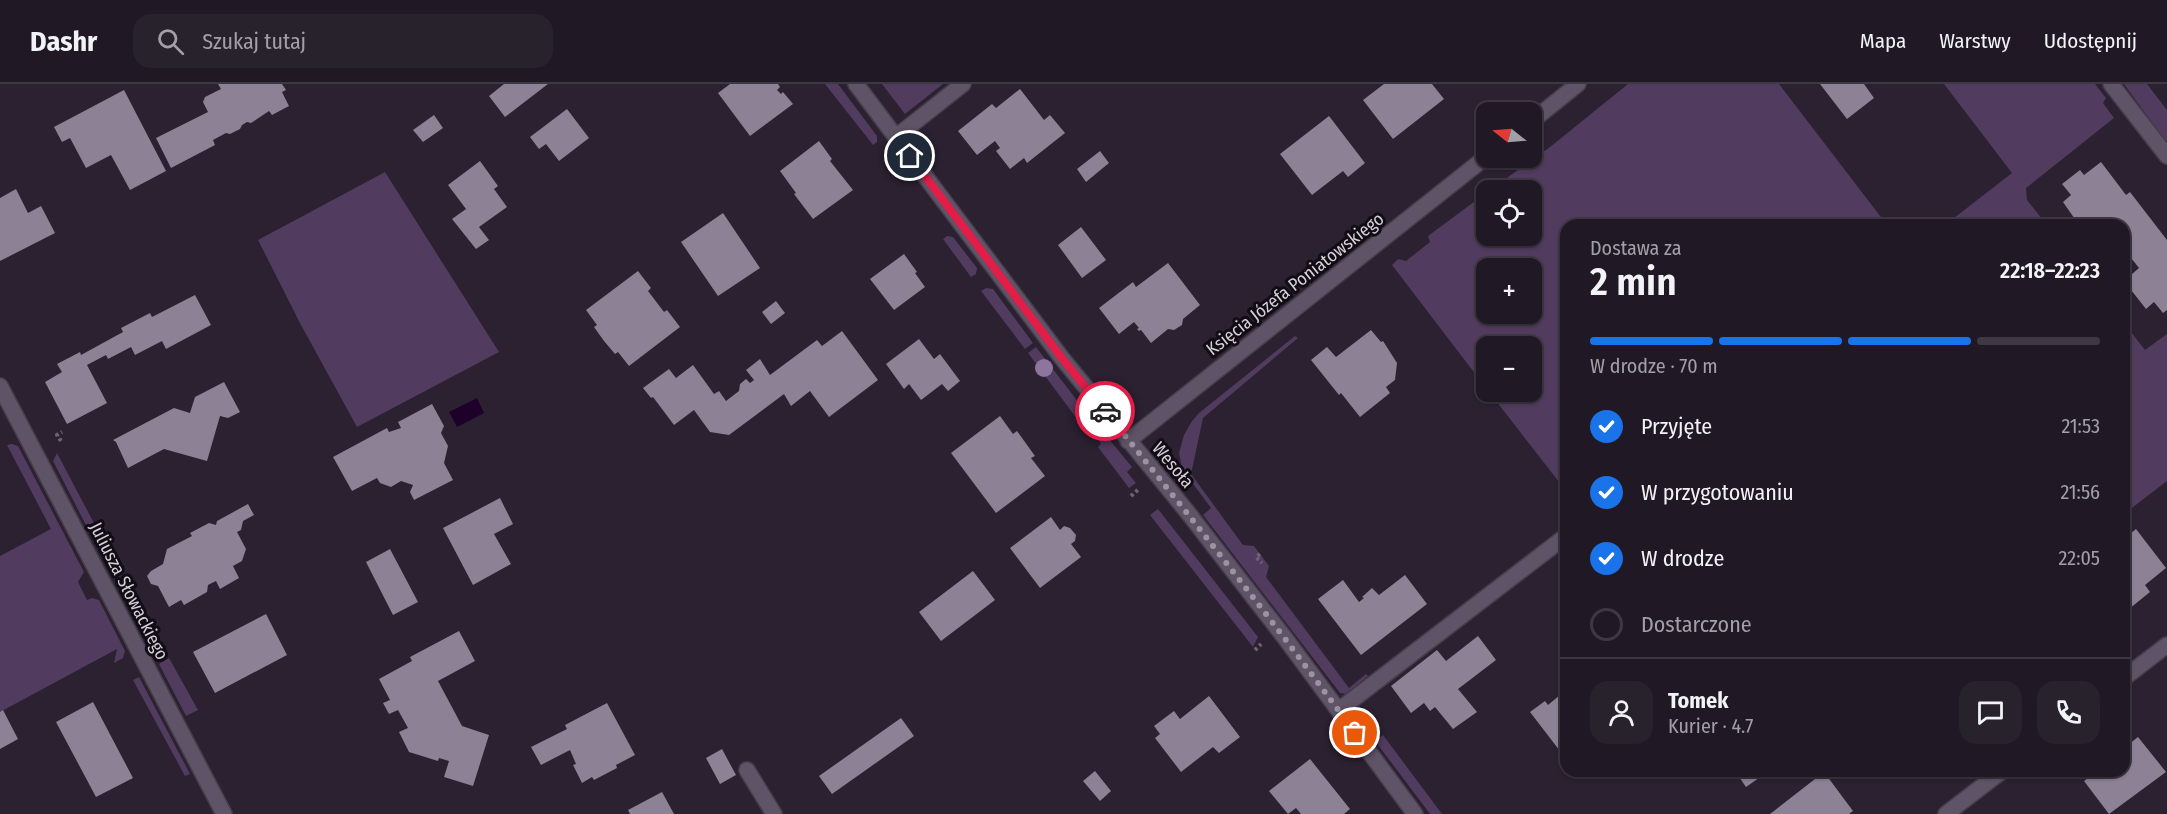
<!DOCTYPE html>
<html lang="pl">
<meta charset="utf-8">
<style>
:root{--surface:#201925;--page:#28222d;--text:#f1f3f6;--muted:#a2a0a7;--line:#3d3842;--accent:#1a73e8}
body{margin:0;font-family:"Fira Sans Condensed",sans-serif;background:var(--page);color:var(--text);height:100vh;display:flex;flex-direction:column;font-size:22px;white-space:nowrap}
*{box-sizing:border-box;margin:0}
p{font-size:20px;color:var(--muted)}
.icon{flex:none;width:33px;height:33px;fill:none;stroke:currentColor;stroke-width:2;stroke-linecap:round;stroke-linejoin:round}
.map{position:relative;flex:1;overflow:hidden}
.panel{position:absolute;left:1560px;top:135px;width:570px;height:558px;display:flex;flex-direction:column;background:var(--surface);border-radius:18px;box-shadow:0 2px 4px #0004,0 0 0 2px var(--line)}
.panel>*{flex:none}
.needle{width:39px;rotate:287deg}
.buttons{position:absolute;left:1476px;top:18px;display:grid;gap:12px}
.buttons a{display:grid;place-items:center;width:66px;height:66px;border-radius:12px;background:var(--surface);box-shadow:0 2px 4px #0004,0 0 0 2px var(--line);font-size:30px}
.pin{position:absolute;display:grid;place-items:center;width:51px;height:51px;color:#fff;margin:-26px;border:3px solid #fff;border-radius:50%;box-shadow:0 2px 6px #0007}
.courier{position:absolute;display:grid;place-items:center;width:60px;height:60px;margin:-30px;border:4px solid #e11d48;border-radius:50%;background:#fff;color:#222;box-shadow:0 2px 8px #0007}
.head em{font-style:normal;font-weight:600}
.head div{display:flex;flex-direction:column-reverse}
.head{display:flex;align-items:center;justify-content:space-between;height:102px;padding:0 30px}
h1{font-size:39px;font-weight:600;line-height:45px}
.bar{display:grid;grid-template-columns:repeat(4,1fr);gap:9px 6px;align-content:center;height:72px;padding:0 30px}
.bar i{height:8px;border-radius:4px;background:var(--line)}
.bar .current{background:var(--accent)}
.bar p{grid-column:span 4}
.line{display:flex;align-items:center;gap:15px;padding:0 30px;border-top:2px solid var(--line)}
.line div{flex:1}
.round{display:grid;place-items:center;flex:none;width:63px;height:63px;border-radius:18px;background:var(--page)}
ol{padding:0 30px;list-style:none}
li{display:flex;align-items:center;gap:18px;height:66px}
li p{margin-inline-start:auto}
li .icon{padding:6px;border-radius:50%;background:var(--accent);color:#fff;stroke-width:4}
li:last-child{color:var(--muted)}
li i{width:33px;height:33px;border:3px solid var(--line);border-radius:50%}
header{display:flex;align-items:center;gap:36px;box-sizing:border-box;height:84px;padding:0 30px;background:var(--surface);border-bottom:2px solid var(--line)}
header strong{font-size:28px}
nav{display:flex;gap:33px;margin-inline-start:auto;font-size:21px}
.search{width:420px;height:54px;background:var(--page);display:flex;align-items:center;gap:15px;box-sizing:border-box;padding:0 21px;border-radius:18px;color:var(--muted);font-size:22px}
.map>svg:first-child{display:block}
.green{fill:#513b5e;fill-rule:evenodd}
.water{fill:#1d012b}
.building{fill:#8d8195}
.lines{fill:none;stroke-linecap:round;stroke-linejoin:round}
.minor-casing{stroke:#463d4b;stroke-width:18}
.path{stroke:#6d6472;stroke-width:4;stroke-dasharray:3 3;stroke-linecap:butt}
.minor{stroke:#5f5467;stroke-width:15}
.tree{fill:#8d759d}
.done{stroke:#9b93a0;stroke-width:6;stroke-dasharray:0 10.8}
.route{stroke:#e11d48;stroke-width:8}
.labels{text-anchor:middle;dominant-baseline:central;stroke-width:6;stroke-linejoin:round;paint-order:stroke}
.street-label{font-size:18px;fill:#d7d0db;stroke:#110d14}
</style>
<header>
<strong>Dashr</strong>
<div class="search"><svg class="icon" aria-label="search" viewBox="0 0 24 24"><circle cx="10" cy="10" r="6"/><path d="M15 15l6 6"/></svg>Szukaj tutaj</div>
<nav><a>Mapa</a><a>Warstwy</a><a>Udostępnij</a></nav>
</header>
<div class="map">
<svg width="2167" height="730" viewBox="0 0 2167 730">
<rect width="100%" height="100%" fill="#2b2131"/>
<path class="green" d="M825 0H838L877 52V58L873 61Z
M882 0H943L905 30Z
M1628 0H1779L1887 141H1566V407L1489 308H1532V262H1486V304L1392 181 1398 175 1406 177 1430 158 1428 152 1486 109V152H1532V106H1490L1550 63ZM1486 184H1532V230H1486Z
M1944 0H2095L2106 14 2103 19 2114 34 2026 104 2027 116 2047 141H1945L2012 89Z
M2124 0H2147L2167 26V59Z
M385 88 499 268 357 343 301 241 258 156Z
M947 152 953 153 977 184 976 190 971 193 943 155Z
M986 204 993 205 1033 259 1025 265 981 207Z
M2124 239 2145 266 2167 250V397L2124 430Z
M1295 252 1298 254 1203 334 1191 390 1243 461 1254 462 1269 482 1266 493 1349 604 1366 590 1368 592 1346 610 1340 609 1203 431 1211 424 1182 385 1179 369 1184 351 1192 337 1199 329Z
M1036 263 1089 332 1088 339 1083 343 1028 269Z
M1102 354H1108L1132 383 1127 388 1136 399 1129 404 1098 363 1101 360 1099 356Z
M12 360 18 362 84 488 78 498 87 516 92 514 99 516 125 567 123 574 114 579 117 565 0 628V472L51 445 7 361Z
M57 369 96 443 89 447 53 377Z
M1158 425 1258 553 1253 563 1150 431Z
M169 574 198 626 186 632 159 580Z
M139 593 190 690 185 692 133 596Z
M1383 651 1442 730H1430L1375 657Z"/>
<path class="water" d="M477 314 484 329 457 343 449 328Z"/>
<path class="building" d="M218 0H282L286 6 282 8 289 22 272 31 269 27 251 39 247 38 242 41 240 45 230 50 226 49 213 56 215 61 171 84 156 54 208 28 203 18 205 13 221 5Z
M504 0H548L505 33 489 12Z
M730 0H778L780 3 777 6 781 10 783 8 793 20 750 52 718 9Z
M1384 0H1432L1444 15 1393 55 1363 16Z
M1820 0H1864L1874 14 1847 35Z
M1020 5 1044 36 1050 31 1065 49 1027 79 1024 74 1010 85 996 67 1000 64 995 57 977 71 958 47 992 20 996 24Z
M124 6 166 87 130 106 111 71 86 84 70 54 62 58 54 43Z
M567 25 589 54 559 77 546 60 539 65 530 53Z
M434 31 443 44 423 58 413 46Z
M1329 32 1365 79 1348 93 1343 87 1312 111 1280 70Z
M819 57 832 75 830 77 853 106 813 135 794 110 796 109 780 87Z
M1100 67 1109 79 1086 98 1077 85Z
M480 77 498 102 494 105 507 123 479 143 489 156 476 165 452 135 466 125 448 101Z
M2101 78 2126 111 2130 108 2167 156V226L2163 229 2154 218 2146 225 2124 197 2139 184 2124 165V141H2106L2100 134 2091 141H2079L2063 118 2071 111 2062 100 2080 86 2084 91Z
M16 105 28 129 41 122 55 149 0 177V114Z
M723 129 760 184 718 212 681 158Z
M1081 143 1106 176 1082 194 1058 161Z
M904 170 917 188 915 189 925 203 894 226 870 195Z
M1168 179 1200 221 1183 235 1182 241 1174 246 1168 245 1151 259 1141 246 1139 247 1137 245 1139 244 1134 238 1119 250 1099 224 1133 198 1136 203Z
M638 187 651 204 648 207 664 228 667 226 680 243 629 282 618 268 615 270 604 257 594 243 597 241 586 226Z
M195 211 211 241 166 265 162 257 135 271 131 263 108 275 106 271 87 281 107 319 67 340 45 298 62 288 57 280 80 268 81 271 123 248 121 244 150 229 152 233Z
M776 217 785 229 771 240 762 228Z
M1371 246 1381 258 1383 257 1397 279 1395 296 1386 303 1390 309 1360 333 1341 309 1339 311 1311 276 1327 263 1336 273Z
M842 247 878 296 829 333 810 307 791 322 784 310 729 351 710 348 694 326 674 341 653 313 651 314 643 304 669 285 676 294 693 281 714 310 719 307 726 317 739 307 740 300 746 295 750 299 754 296 746 286 760 275 770 291 817 256 822 262Z
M919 255 934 275 940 270 960 297 948 307 942 300 921 316 909 300 904 305 886 280Z
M224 298 240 328 228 334 220 332 207 377 164 365 128 384 116 358 113 356 174 324 190 329 195 313Z
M432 320 444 342 441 349 448 362 444 379 453 396 414 416 410 408 413 401 401 397 391 403 380 399 377 394 352 407 333 373 387 344 389 348 401 344 398 338Z
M1000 332 1013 350 1017 347 1035 372 1031 374 1045 392 996 429 951 369Z
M500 414 513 440 494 450 511 480 473 501 443 444Z
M248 420 254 431 243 437 241 446 237 448 246 465 242 477 233 482 239 494 220 505 216 497 208 501 207 508 184 521 181 516 169 523 158 502 151 500 147 492 151 487 163 480 167 465 192 452 190 449 209 439 216 441 217 437Z
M1051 433 1060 446 1064 442 1070 444 1076 451 1075 457 1071 460 1081 473 1040 504 1010 464Z
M2136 445 2166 484 2145 501 2150 508 2124 529V455Z
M390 465 418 518 393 531 366 478Z
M973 487 995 516 941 557 919 528Z
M1405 491 1427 520 1361 571 1318 515 1343 496 1359 518 1364 514 1362 513 1372 504 1379 511Z
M266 530 287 571 215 609 193 568Z
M459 547 475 577 438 597 462 642 489 651 473 702 444 693 449 677 439 674 438 677 409 668 399 648 408 644 398 626 389 630 383 619 390 616 379 595 412 577 410 573Z
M1478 552 1496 576 1458 605 1477 628 1453 645 1435 623 1430 627 1424 619 1411 629 1391 602 1437 566 1446 577Z
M1566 606V669L1563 671 1530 628 1545 617 1548 621Z
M1209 612 1240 653 1219 669 1213 663 1181 688 1155 654 1160 650 1154 642 1174 627 1180 635Z
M93 618 133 694 96 713 56 638Z
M607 619 635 671 616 681 617 684 594 696 592 693 582 699 573 681 576 680 570 666 541 681 531 663 567 645 565 641Z
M3 626 18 655 0 665V628Z
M901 634 914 652 832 710 819 692Z
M2138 653 2166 688 2109 730 2084 697 2097 687H2124V664Z
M722 665 736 691 720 700 706 674Z
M1310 675 1350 725 1344 730H1301L1296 724 1288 730 1269 707Z
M1095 687 1111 707 1100 717 1083 697Z
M1735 687H1769L1746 703Z
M1824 688 1853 727 1849 730H1770Z
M662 708 674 730H630L628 726Z"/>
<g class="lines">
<g class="minor-casing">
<path id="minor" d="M856 0 1061 273 1189 430 1285 554 1415 730
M2111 0 2167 72
M1532 37 1578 0
M896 53 963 0
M0 302 224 730
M1128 357 1486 73
M2124 594 2167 561
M1339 626 1566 452
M747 686 774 730
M1946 730 2002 687"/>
</g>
<path class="path" d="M61 357 57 351 62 348
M1131 412 1139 405
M1260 470 1256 473 1262 479
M1255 566 1261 560"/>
<use href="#minor" class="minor"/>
</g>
<circle class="tree" cx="1044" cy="284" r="9"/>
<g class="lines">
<path class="done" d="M1105 327C1191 433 1275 539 1355 649"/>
<path class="route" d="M910 72 1061 273 1105 327"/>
</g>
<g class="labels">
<g class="street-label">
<text transform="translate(1295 200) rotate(-38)">Księcia Józefa Poniatowskiego</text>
<text transform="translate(1173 381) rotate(50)">Wesoła</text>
<text transform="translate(129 507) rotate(63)">Juliusza Słowackiego</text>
</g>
</g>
</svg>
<div class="buttons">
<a><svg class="needle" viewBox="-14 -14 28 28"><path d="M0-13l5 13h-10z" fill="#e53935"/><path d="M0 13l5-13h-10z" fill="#a2a0a7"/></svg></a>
<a><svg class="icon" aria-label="locate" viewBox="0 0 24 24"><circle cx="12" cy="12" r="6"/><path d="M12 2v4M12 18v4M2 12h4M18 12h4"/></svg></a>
<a>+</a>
<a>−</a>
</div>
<div class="pin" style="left:1355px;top:649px;background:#ea580c"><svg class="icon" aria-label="bag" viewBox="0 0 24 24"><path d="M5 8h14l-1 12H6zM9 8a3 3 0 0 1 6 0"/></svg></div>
<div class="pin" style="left:910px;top:72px;background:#1f2937"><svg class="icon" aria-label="home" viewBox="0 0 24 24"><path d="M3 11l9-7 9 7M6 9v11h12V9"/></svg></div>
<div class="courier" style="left:1105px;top:327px"><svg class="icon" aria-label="car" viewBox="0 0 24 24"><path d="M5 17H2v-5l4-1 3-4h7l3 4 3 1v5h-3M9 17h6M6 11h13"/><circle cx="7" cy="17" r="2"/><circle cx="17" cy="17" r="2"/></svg></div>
<section class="panel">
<div class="head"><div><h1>2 min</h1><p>Dostawa za</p></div><em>22:18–22:23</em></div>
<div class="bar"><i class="current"></i><i class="current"></i><i class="current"></i><i></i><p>W drodze · 70 m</p></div>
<ol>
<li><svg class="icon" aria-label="check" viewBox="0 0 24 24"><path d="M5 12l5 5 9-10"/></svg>Przyjęte<p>21:53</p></li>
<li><svg class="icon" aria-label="check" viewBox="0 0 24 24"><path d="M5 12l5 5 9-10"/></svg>W przygotowaniu<p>21:56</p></li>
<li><svg class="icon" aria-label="check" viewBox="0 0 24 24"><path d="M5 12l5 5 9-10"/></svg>W drodze<p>22:05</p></li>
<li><i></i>Dostarczone</li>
</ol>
<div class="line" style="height:108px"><a class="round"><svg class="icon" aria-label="person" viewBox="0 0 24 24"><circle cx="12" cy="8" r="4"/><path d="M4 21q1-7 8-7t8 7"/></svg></a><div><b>Tomek</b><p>Kurier · 4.7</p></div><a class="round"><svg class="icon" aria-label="chat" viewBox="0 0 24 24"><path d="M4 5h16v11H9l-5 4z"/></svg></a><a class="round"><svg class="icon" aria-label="phone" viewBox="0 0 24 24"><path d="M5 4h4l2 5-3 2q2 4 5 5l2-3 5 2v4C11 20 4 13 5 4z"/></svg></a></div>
</section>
</div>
